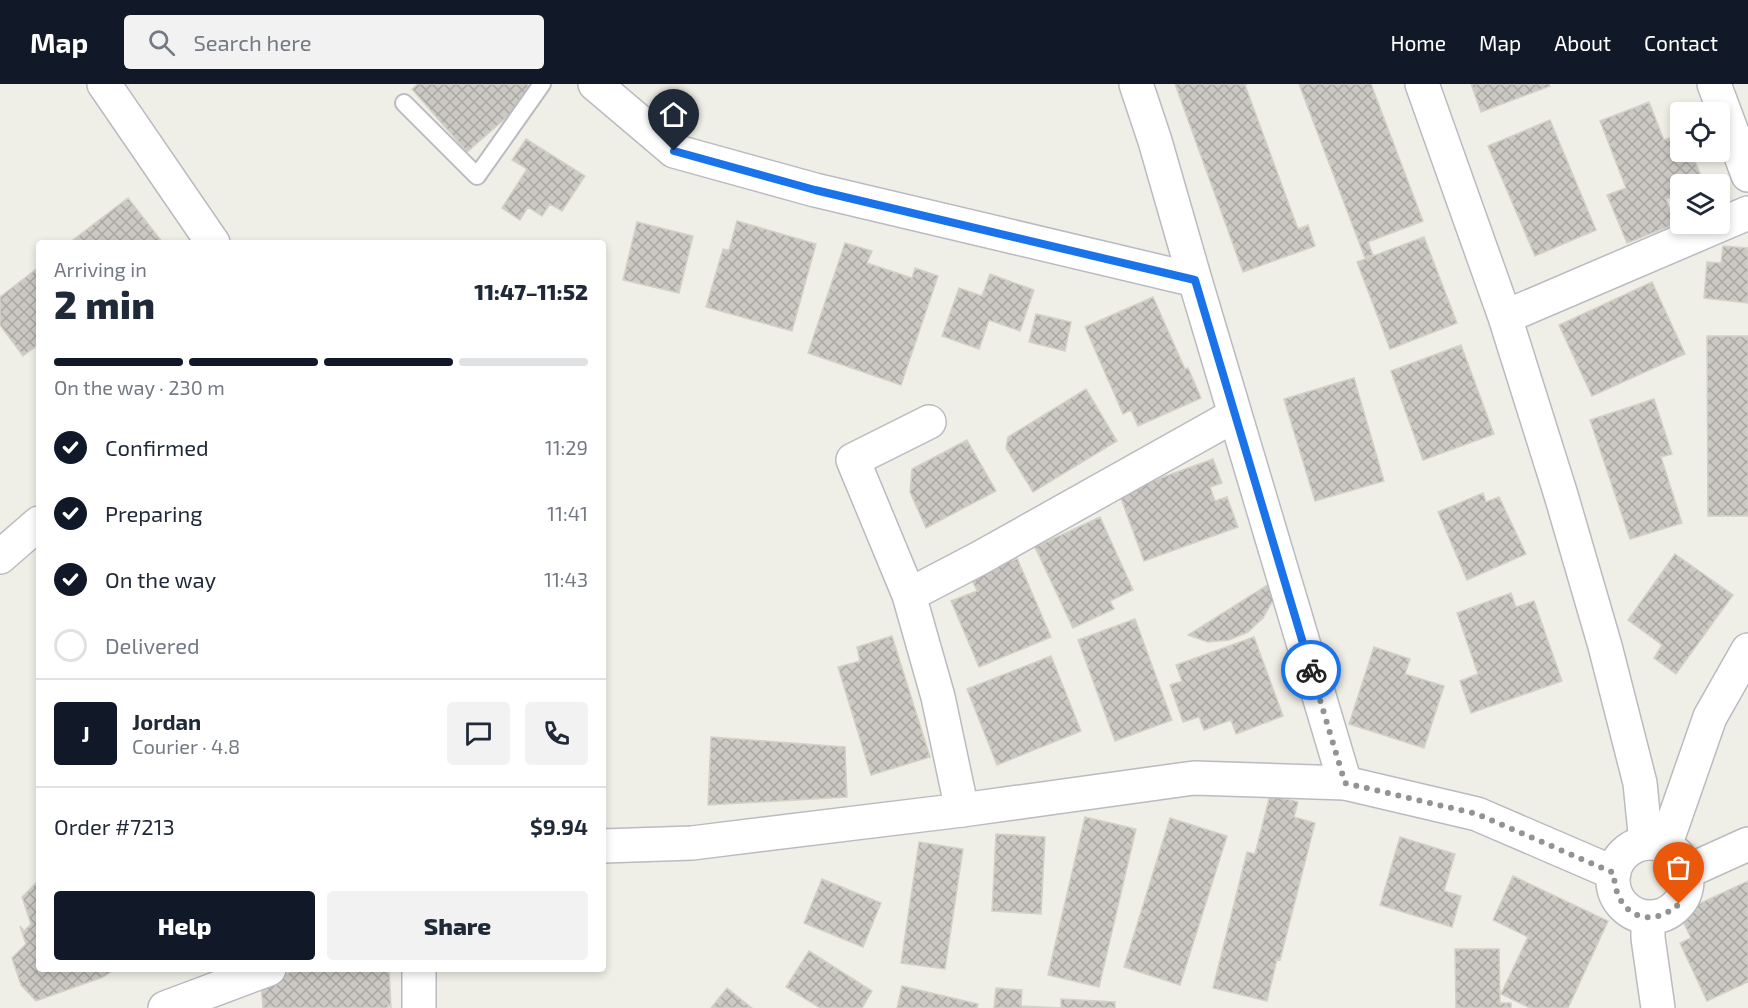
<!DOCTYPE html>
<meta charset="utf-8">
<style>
:root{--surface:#fff;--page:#f2f2f3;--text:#1f2937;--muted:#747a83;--line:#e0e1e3;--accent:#111827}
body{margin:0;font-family:"Exo 2",sans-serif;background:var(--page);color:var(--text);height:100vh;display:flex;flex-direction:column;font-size:22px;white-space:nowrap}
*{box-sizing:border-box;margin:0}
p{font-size:20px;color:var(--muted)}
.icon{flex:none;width:33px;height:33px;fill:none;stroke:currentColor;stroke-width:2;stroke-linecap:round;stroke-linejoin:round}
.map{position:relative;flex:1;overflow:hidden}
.panel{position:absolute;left:36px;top:156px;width:570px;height:732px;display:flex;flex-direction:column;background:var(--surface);border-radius:6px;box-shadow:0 3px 9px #0003}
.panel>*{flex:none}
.tools{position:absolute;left:1670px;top:18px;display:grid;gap:12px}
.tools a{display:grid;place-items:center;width:60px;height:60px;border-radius:6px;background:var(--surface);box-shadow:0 3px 9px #0003;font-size:30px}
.pin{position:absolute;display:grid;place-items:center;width:51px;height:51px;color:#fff;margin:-62px -26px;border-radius:50% 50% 50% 0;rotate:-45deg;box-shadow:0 0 6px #0007}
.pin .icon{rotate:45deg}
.courier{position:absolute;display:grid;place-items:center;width:60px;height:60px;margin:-30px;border:4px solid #1a73e8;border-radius:50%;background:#fff;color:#222;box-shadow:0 2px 8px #0007}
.headline em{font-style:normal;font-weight:800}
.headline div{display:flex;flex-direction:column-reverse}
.headline{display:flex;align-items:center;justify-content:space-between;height:102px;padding:0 18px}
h1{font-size:39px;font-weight:800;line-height:45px}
.bar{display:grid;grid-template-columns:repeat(4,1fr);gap:9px 6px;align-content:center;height:72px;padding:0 18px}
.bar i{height:8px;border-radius:4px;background:var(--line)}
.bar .active{background:var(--accent)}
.bar p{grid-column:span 4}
.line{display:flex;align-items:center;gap:15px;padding:0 18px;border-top:2px solid var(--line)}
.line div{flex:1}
.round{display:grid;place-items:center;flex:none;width:63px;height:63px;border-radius:6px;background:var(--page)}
ol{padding:0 18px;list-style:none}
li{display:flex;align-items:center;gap:18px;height:66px}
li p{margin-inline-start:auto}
li .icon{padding:6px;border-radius:50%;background:var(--accent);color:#fff;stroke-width:4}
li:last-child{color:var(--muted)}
li i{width:33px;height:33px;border:3px solid var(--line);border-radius:50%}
.primary-button{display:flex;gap:12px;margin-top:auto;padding:12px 18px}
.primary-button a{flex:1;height:69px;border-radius:6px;background:var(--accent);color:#fff;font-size:24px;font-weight:800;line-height:69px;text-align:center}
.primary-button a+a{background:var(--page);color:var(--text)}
header{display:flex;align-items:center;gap:36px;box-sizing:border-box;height:84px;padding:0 30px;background:var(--accent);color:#fff}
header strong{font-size:28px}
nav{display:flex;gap:33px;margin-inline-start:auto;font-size:21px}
.search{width:420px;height:54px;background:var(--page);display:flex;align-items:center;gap:15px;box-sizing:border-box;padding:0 21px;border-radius:6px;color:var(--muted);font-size:22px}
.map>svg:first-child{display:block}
.building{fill:url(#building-cross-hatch);stroke:#d4d1c6;stroke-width:1.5}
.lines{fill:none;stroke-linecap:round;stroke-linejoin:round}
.service-casing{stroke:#b9bbc0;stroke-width:20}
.minor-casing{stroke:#b9bbc0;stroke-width:36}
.tertiary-casing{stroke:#b9bbc0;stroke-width:36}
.service{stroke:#fff;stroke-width:16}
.minor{stroke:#fff;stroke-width:33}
.tertiary{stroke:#fff;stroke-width:33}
.done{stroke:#929393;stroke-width:6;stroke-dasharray:0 10.8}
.route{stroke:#1a73e8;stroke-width:8}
</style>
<header>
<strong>Map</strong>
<div class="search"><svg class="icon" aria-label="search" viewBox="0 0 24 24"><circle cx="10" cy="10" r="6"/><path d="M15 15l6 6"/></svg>Search here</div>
<nav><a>Home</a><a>Map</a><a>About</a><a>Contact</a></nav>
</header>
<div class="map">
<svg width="1748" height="924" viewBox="0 0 1748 924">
<defs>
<pattern id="building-cross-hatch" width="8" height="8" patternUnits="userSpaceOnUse" patternTransform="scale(1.5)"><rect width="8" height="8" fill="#ccc9c4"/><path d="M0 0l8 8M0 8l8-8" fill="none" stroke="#a9a7a3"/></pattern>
</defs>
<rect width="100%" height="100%" fill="#f0efe7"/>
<path class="building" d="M418 0H527L534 9 467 68 412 5Z
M1175 0H1247L1245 1 1298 145 1308 141 1315 162 1243 188Z
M1299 0H1371L1423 137 1368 158 1373 171 1365 174Z
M1471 0H1549L1550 2 1481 28Z
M1649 18 1664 56 1680 50V68H1691L1704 99 1680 100V109L1666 115 1675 140 1627 159 1607 111 1626 104 1600 37Z
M1550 36 1596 146 1535 172 1488 62Z
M526 55 585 92 562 127 550 120 542 132 528 123 520 136 502 124 527 85 512 76Z
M128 114 163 159H69Z
M737 137 816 160 792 247 706 223 723 165 729 166Z
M637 138 693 152 679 209 623 196Z
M1424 153 1457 239 1390 265 1357 178Z
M845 159 872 167 867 179 912 194 915 184 938 192 901 301 808 269Z
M1723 162 1748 164V219L1704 214 1707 178 1721 179Z
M39 183V260L23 272 0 241V213Z
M990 190 1034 206 1020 247 989 236 979 265 942 252 959 204 982 212Z
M1652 198 1685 270 1592 312 1559 241Z
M1153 213 1185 285 1188 284 1201 314 1138 342 1131 326 1123 330 1085 243Z
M1036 230 1071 238 1065 267 1029 258Z
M1707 252H1748V432H1708Z
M1461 261 1494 350 1423 376 1391 287Z
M1354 294 1384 397 1315 417 1284 315Z
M1086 305 1117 357 1033 408 1006 364 1008 353Z
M1654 315 1672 370 1661 373 1682 439 1630 455 1590 336Z
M967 356 996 407 926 444 910 408 912 385Z
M1213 375 1222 399 1210 403 1215 417 1227 413 1238 443 1144 477 1119 409Z
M1483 409 1486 418 1499 413 1526 470 1467 496 1438 428Z
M1100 433 1133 506 1110 517 1114 525 1073 544 1035 463Z
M1675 470 1733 511 1676 590 1654 574 1662 561 1628 536Z
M1017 474 1051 553 979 583 951 517 977 507 971 494Z
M1277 495 1273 516 1263 534 1248 548 1229 556 1208 558 1188 551Z
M1511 509 1516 523 1534 517 1562 597 1471 629 1460 597 1478 590 1457 529Z
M1135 535 1172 636 1115 657 1078 556Z
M892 552 930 673 871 691 838 583 860 577 857 563Z
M1254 553 1283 632 1236 650 1231 636 1204 646 1199 633 1183 638 1170 601 1182 597 1176 581Z
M1374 563 1410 575 1405 590 1444 602 1424 664 1349 640Z
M1051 572 1081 647 997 681 967 605Z
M711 653 845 663 847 713 708 721Z
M1270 711 1298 718 1294 733 1315 739 1280 876 1277 875 1267 917 1213 904 1247 768 1255 770Z
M1085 733 1136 745 1099 903 1048 891Z
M1170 734 1227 752 1180 901 1124 883Z
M996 750 1045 753 1041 830 992 827Z
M1400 753 1455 770 1444 807 1461 812 1452 843 1380 821Z
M919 758 963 765 945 885 901 879Z
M1513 792 1608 837 1568 924H1530L1501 910 1528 853 1493 836Z
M822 795 881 819 863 863 804 839Z
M39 796V885H115L103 893 36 917 21 901 12 874 26 860 20 842 24 847 31 840 22 813Z
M1748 797V898L1707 917 1680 859 1691 854 1679 829Z
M1455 865H1499L1500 919H1511V924H1456Z
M809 867 872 907 862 924H820L786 903Z
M297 885H389L391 924 388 920V924H263L261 901Z
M902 902 978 920 977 924H897Z
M727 904 752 924H711Z
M996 904 1022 906 1021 922 1060 924H994Z
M1061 915 1115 918V924H1061Z"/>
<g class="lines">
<g class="service-casing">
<path id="service" d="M404 19 477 92 542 0"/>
</g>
<g class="minor-casing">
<path id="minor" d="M104 0 213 159
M595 0 674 67 815 106 1195 196 1345 699
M1136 0 1155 57 1195 196
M1422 0 1505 233 1561 411 1605 562 1640 699 1646 759
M1714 0 1748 91
M1505 233 1748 129
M0 473 39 439
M909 511 853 376 929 338
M962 726 938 613 909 511 978 475 1235 331
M165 924 269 885"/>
</g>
<g class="tertiary-casing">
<path id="tertiary" d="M1613 796a37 37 0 1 1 74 0a37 37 0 1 1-74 0Z
M603 762 692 759 962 726 1194 694 1345 699 1477 730 1614 789
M1665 762 1710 633 1748 566
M1686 788 1748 760
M1648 833V854L1658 924
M419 885V924"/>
</g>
<use href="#service" class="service"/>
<use href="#minor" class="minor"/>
<use href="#tertiary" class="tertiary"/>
</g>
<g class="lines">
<path class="done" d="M1311 586 1345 699 1477 730 1614 789C1614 829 1648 848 1679 820"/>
<path class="route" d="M674 67 815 106 1195 196 1311 586"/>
</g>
</svg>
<div class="tools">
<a><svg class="icon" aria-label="locate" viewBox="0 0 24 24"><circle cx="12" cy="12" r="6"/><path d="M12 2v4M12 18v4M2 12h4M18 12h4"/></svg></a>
<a><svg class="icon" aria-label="layers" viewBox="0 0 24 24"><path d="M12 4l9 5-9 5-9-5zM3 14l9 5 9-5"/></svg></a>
</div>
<div class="pin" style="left:1679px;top:820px;background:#ea580c"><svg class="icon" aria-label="bag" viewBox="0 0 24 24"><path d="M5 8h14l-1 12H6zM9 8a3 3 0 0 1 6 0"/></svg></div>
<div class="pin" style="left:674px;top:67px;background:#1f2937"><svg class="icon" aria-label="home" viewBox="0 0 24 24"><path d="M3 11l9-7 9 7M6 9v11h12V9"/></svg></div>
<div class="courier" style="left:1311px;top:586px"><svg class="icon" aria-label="bike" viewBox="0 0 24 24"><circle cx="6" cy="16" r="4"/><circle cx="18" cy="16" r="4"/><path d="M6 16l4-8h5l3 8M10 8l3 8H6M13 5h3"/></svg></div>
<section class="panel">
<div class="headline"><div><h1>2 min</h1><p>Arriving in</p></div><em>11:47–11:52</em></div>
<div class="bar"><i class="active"></i><i class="active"></i><i class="active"></i><i></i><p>On the way · 230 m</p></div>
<ol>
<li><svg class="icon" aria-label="check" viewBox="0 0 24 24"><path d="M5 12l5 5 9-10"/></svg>Confirmed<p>11:29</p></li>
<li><svg class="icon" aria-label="check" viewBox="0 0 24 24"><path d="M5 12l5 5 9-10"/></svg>Preparing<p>11:41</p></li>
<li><svg class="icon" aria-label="check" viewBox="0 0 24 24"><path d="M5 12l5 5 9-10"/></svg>On the way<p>11:43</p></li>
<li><i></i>Delivered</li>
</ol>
<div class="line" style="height:108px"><b class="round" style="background:var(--accent);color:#fff">J</b><div><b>Jordan</b><p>Courier · 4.8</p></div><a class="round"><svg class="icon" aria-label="chat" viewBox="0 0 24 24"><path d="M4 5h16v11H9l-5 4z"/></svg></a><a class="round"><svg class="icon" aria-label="phone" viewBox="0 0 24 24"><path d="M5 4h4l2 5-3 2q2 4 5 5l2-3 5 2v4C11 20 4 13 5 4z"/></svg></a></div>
<div class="line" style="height:78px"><div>Order #7213</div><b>$9.94</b></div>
<div class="primary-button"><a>Help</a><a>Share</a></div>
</section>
</div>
